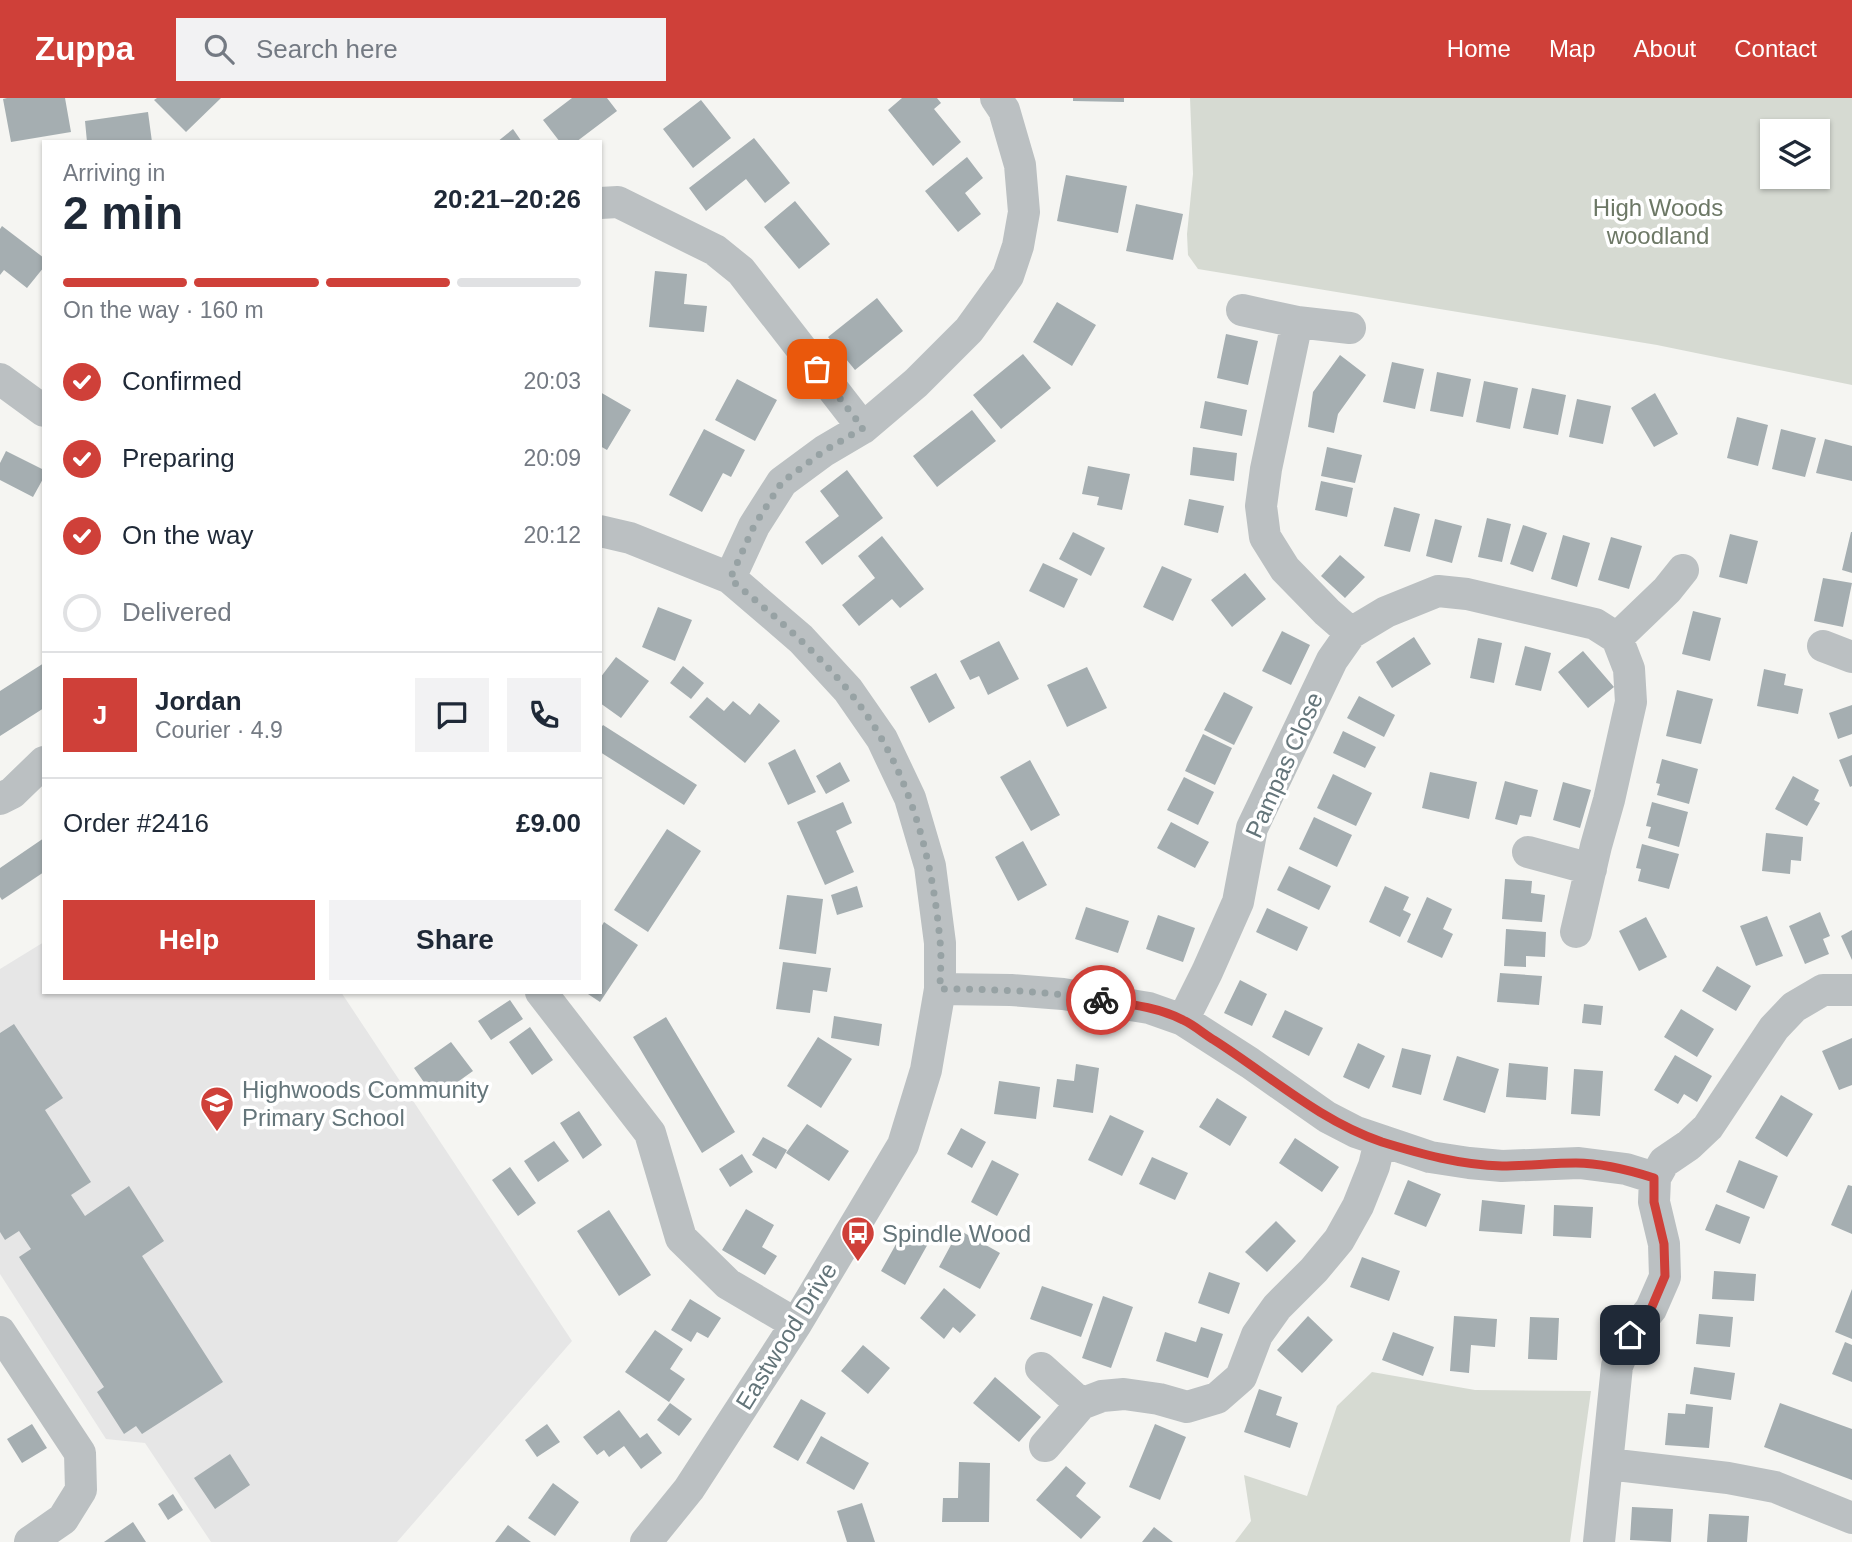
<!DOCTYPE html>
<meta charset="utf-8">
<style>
:root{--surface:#fff;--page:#f2f2f3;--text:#1f2937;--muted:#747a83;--line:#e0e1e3;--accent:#cf4039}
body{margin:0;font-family:Arial,sans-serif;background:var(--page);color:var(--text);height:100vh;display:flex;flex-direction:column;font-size:26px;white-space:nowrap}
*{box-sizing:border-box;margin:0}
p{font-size:23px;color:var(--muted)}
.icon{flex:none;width:38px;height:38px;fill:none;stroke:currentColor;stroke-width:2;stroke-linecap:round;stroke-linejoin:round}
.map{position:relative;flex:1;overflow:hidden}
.drawer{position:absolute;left:42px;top:42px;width:560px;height:854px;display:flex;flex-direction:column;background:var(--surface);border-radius:0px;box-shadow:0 2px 5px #0004}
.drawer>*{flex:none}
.tools{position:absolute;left:1760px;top:21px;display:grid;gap:14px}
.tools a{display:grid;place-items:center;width:70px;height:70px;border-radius:0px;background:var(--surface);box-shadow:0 2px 5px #0004;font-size:35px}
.pin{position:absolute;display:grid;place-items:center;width:60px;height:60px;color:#fff;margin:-30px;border-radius:14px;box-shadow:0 4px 10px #0006}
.courier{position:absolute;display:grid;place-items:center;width:70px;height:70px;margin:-35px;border:5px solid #cf4039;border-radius:50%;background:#fff;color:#222;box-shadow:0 2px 9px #0007}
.overview em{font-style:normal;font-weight:600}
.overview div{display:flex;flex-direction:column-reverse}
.overview{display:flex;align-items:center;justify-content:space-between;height:119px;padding:0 21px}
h1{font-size:46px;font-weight:600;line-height:52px}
.bar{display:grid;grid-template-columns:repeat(4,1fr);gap:10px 7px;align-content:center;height:84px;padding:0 21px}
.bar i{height:9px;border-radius:5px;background:var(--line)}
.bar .selected{background:var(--accent)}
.bar p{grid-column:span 4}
.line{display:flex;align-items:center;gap:18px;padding:0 21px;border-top:2px solid var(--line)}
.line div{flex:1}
.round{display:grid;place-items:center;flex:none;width:74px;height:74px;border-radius:0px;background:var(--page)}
ol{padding:0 21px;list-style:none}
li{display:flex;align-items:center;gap:21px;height:77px}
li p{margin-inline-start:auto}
li .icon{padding:7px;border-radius:50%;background:var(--accent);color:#fff;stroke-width:4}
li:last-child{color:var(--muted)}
li i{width:38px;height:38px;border:4px solid var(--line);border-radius:50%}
.button{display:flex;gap:14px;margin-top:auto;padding:14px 21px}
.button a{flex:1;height:80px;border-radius:0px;background:var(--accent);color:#fff;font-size:28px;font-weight:600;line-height:80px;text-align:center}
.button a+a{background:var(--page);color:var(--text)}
header{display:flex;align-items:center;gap:42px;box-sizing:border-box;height:98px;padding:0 35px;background:var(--accent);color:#fff}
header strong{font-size:33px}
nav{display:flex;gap:38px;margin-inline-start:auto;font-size:24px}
.search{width:490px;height:63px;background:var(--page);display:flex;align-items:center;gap:18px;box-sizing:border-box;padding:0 24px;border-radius:0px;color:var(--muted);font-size:26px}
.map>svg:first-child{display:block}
.built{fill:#e6e6e6}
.green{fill:#d6dad2;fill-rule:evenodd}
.building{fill:#a5aeb1}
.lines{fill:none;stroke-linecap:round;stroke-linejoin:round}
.minor{stroke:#bbc0c2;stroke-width:32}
.done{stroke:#97a2a4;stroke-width:7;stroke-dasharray:0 12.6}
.route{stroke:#cf4039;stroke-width:9}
.labels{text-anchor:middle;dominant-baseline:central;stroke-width:7;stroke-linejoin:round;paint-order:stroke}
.park-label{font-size:24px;fill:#6d7866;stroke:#fff}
.street-label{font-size:24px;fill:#64757a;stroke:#fff}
.poi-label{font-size:24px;fill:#64757a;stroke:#fff;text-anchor:start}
</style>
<header>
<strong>Zuppa</strong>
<div class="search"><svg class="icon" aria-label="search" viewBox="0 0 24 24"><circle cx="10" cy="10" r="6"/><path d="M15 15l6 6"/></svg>Search here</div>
<nav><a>Home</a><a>Map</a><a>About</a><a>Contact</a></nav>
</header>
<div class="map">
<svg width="1852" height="1444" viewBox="0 0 1852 1444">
<rect width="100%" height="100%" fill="#f5f5f2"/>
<path class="built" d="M44 844V894H341L572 1243 397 1444H211L145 1345 106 1341 0 1176V871Z"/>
<path class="green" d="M1190 0H1852V287L1657 247 1198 171 1188 157 1187 136 1193 76ZM1818 33V79H1773V33Z
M1372 1274 1475 1292 1591 1293 1570 1444H1235L1251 1423 1244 1377 1307 1398 1337 1308Z"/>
<path class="building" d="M7 0H65L71 34 11 44 3 1Z
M157 0H221L186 34 154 2Z
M572 0H607L617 13 576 44H560L543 22Z
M902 0H937L941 5 934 11 961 44 933 68 888 12Z
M1073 0H1124V4L1073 3Z
M701 2 731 40 693 70 663 31Z
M148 14 152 44H87L85 23Z
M513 31 522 44H497Z
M754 40 790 85 765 105 746 81 706 113 689 90Z
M967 59 983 80 965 95 981 116 958 134 925 93Z
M1066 77 1127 88 1118 135 1057 123Z
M795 103 830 146 799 171 764 129Z
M1136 106 1183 116 1173 162 1126 153Z
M2 128 44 160V169L27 190 4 172 0 177V131Z
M655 173 687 176 684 206 707 208 704 234 649 229Z
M877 200 903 233 855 272 828 239Z
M1057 204 1096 227 1072 268 1033 244Z
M1226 236 1258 243 1248 287 1217 280Z
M1023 256 1051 290 1001 331 973 297Z
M1340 257 1366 277 1338 316 1334 335 1308 329 1313 294Z
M1392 264 1424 271 1415 311 1383 304Z
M1437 274 1471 281 1463 319 1430 313Z
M737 281 777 302 755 343 715 322Z
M1484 283 1518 290 1510 331 1476 324Z
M1532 290 1566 297 1558 337 1523 330Z
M600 294 631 312 607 352 600 348Z
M1655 295 1678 336 1654 349 1631 310Z
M1577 301 1611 308 1603 346 1569 339Z
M1205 303 1247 312 1242 338 1200 330Z
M972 312 996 343 937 389 913 358Z
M1737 319 1768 327 1758 368 1727 360Z
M704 331 745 352 731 379 723 375 702 414 669 397Z
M1781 331 1816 340 1805 379 1772 371Z
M1825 341 1852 348V383L1816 375Z
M1193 349 1237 355 1234 383 1190 377Z
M1327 349 1362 357 1355 385 1321 378Z
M6 353 44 372V379L33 399 0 382V365Z
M1088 368 1130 376 1122 412 1097 407 1099 399 1082 396Z
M847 372 883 420 822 467 805 444 839 418 820 393Z
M1321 383 1353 390 1347 419 1315 412Z
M1189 401 1224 408 1218 435 1184 427Z
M1394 409 1420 416 1410 454 1384 448Z
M1487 420 1511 426 1502 464 1478 459Z
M1435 421 1462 428 1452 465 1426 458Z
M1523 427 1547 435 1533 474 1510 466Z
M1073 434 1105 450 1091 478 1059 461Z
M1851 434H1852V475L1842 472Z
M1730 436 1758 443 1747 486 1719 479Z
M1563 437 1590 445 1577 489 1551 481Z
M882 438 924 491 900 510 892 501 859 528 842 507 875 480 858 458Z
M1611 439 1642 448 1629 491 1598 482Z
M1340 457 1365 479 1345 500 1321 478Z
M1043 465 1078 481 1064 510 1029 493Z
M1162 468 1192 481 1173 523 1143 509Z
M1245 475 1266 501 1232 529 1211 502Z
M1823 480 1852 485 1843 529 1814 523Z
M658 509 692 522 675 563 642 549Z
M1693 513 1721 520 1710 563 1682 556Z
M1282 533 1310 547 1291 587 1262 573Z
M1414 539 1431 566 1392 590 1376 564Z
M1478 540 1502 545 1494 585 1470 580Z
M999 543 1019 581 988 597 979 578 970 582 960 563Z
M1525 548 1551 555 1541 593 1515 587Z
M1583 553 1614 589 1588 610 1558 574Z
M616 559 649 583 621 620 600 605V580Z
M44 565V610L0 638V593Z
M683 568 704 585 691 601 670 585Z
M1087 569 1107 610 1067 629 1047 587Z
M1764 571 1786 576 1784 587 1803 591 1798 616 1757 608Z
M936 575 955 610 929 625 910 589Z
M1677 592 1713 601 1701 646 1666 638Z
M1224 594 1253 609 1234 647 1204 632Z
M1359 598 1395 617 1384 639 1347 620Z
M707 599 724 613 733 603 750 617 759 605 780 623 745 665 689 619Z
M1852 607V636L1838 641 1829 615Z
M603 627 697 687 684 707 600 654V631Z
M1343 633 1376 649 1365 670 1333 655Z
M1203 636 1232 650 1215 687 1185 673Z
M795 651 816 694 788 707 768 665Z
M1852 657V688L1850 689 1839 662Z
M1662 661 1698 671 1689 706 1657 697 1660 686 1656 685Z
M1030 662 1060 717 1031 733 1000 679Z
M840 664 850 683 826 696 816 678Z
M1430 674 1477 684 1469 721 1422 710Z
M1333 676 1372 695 1356 728 1317 710Z
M1793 678 1819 692 1814 702 1820 705 1807 728 1775 711Z
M1184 679 1214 694 1198 727 1167 712Z
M1505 683 1538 692 1531 719 1520 717 1517 727 1495 721Z
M1563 684 1591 692 1580 730 1553 722Z
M843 704 852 725 836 733 854 774 825 787 797 724Z
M1652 704 1688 714 1679 749 1648 740 1651 729 1646 728Z
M1314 719 1352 737 1337 769 1299 751Z
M1171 724 1209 744 1195 770 1157 750Z
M667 731 701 753 648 834 614 812Z
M1766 735 1803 739 1801 763 1791 762 1790 776 1762 773Z
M44 740V774L2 802 0 799V770Z
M1023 743 1047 787 1018 803 995 759Z
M1642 746 1679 756 1669 791 1638 783 1641 771 1636 770Z
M1289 768 1331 788 1319 812 1277 792Z
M1505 781 1532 783 1531 795 1545 797 1542 824 1502 821Z
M857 788 863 809 837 817 831 797Z
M1385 788 1409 799 1403 812 1411 816 1400 839 1369 824Z
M787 797 823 801 816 856 779 851Z
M1427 799 1452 811 1443 831 1453 836 1442 860 1407 844Z
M1086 809 1129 823 1118 855 1075 841Z
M1267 810 1308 829 1297 853 1256 834Z
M1820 814 1830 838 1823 841 1829 856 1805 866 1789 828Z
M1158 817 1195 830 1183 864 1146 851Z
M1767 818 1783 858 1756 868 1740 828Z
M1646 819 1667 859 1639 873 1619 833Z
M604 824 638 847 600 904 585 894H600V831Z
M1506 831 1546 834 1545 859 1526 858V869L1504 868Z
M1852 832V862L1841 838Z
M783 864 831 870 827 894 813 892 810 915 776 911Z
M1717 868 1751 888 1736 913 1702 893Z
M1500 875 1542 878 1539 907 1497 904Z
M1240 882 1267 896 1252 928 1224 915Z
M510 902 523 921 491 942 478 923Z
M1584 906 1603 908 1601 927 1582 925Z
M1681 911 1714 931 1697 959 1664 939Z
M1285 912 1323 930 1309 958 1272 939Z
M834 918 882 926 879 948 831 940Z
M666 919 735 1034 702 1055 633 939Z
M14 926 63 1000 45 1012 91 1084 71 1097 85 1118 129 1088 164 1143 142 1158 223 1284 142 1336 136 1328 124 1336 97 1294 104 1289 19 1159 31 1151 19 1133 5 1142 0 1134V935Z
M530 929 553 962 532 977 509 944Z
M818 939 852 961 821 1010 787 988Z
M1852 940V987L1839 992 1822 953Z
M451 944 473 973 435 1000 414 970Z
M1358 945 1385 958 1369 991 1343 979Z
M1402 950 1431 957 1421 997 1392 989Z
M1675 957 1712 978 1697 1004 1684 996 1678 1006 1654 992Z
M1457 958 1499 971 1485 1015 1443 1002Z
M1509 965 1548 969 1546 1002 1506 999Z
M1076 966 1099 970 1093 1015 1053 1009 1057 981 1074 983Z
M1574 971 1603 973 1600 1018 1571 1016Z
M999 983 1040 989 1036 1021 994 1016Z
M1781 997 1813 1016 1787 1059 1755 1040Z
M1217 1000 1247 1019 1230 1048 1199 1029Z
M579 1013 602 1047 583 1061 560 1025Z
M1110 1017 1144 1033 1122 1078 1088 1062Z
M807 1026 849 1053 829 1083 786 1055Z
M961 1030 986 1044 972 1070 947 1056Z
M763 1039 787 1052 776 1071 752 1057Z
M1295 1040 1339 1069 1322 1094 1279 1065Z
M554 1043 569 1063 538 1084 524 1063Z
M742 1056 753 1074 730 1089 719 1071Z
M1152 1059 1188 1075 1175 1102 1139 1086Z
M992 1062 1019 1076 997 1118 971 1104Z
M1739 1062 1778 1078 1764 1111 1726 1094Z
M510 1069 536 1105 518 1118 492 1082Z
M1408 1082 1441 1096 1426 1129 1394 1116Z
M1848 1087 1852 1088V1136L1831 1127Z
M1482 1102 1525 1107 1522 1136 1479 1133Z
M1716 1106 1750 1119 1740 1146 1705 1132Z
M1554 1107 1593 1109 1591 1140 1553 1138Z
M746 1111 774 1127 762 1149 777 1158 765 1177 722 1152Z
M609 1112 651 1177 619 1198 577 1133Z
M1276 1123 1296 1143 1267 1174 1245 1154Z
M905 1130 929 1144 905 1187 881 1173Z
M959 1132 1000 1155 980 1191 939 1169Z
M1362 1159 1400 1173 1389 1203 1350 1189Z
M1714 1173 1756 1176 1754 1203 1712 1201Z
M1209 1174 1240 1185 1229 1216 1198 1205Z
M1042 1188 1093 1206 1081 1239 1030 1221Z
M944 1190 976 1217 960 1235 953 1229 944 1241 920 1220Z
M1852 1191V1241L1835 1234Z
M1103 1198 1133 1209 1111 1270 1082 1260Z
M690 1201 721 1220 708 1240 697 1234 691 1244 671 1232Z
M1699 1216 1733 1219 1730 1249 1696 1246Z
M1308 1218 1333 1242 1302 1275 1277 1252Z
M1454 1218 1497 1221 1495 1249 1471 1247 1469 1275 1450 1273Z
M1530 1219 1559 1220 1557 1262 1528 1261Z
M1201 1229 1223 1236 1208 1280 1156 1263 1165 1234 1196 1244Z
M655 1232 683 1251 670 1271 685 1281 669 1304 625 1274Z
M1393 1234 1434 1249 1423 1278 1382 1262Z
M1845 1244 1852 1247V1284L1832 1276Z
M863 1247 890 1270 868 1296 841 1273Z
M1694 1269 1735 1275 1731 1302 1690 1296Z
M995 1279 1041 1319 1019 1344 973 1305Z
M1259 1291 1282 1299 1276 1317 1298 1325 1290 1350 1244 1334Z
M801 1301 826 1315 798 1363 773 1349Z
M670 1305 692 1321 679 1338 657 1322Z
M1780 1305 1852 1331V1382L1764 1349Z
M1686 1306 1713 1309 1709 1350 1665 1347 1668 1315 1685 1316Z
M619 1312 640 1340 647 1335 662 1355 641 1371 624 1348 609 1359 604 1352 597 1357 583 1339Z
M32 1326 47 1350 22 1365 7 1341Z
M547 1326 560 1344 537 1359 525 1342Z
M1155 1326 1186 1339 1160 1402 1129 1389Z
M821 1338 869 1365 854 1392 806 1365Z
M230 1356 250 1387 215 1411 194 1380Z
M959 1364 990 1365 989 1424H942L943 1400H958Z
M1066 1368 1086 1385 1076 1398 1101 1419 1081 1441 1036 1402Z
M553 1385 579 1404 555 1438 528 1420Z
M173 1396 183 1412 168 1422 158 1406Z
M862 1405 875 1444H847L837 1413Z
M1632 1409 1673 1411 1671 1444 1630 1442Z
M1709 1416 1749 1418 1747 1444H1707Z
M133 1424 146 1444H104Z
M508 1427 531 1444H495Z
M1154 1429 1173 1444H1142Z"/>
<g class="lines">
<path class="minor" d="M600 105 618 104 715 152 741 173 863 330
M1242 212 1297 224 1350 230
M1297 224 1266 371 1261 408 1265 439 1285 471 1327 514 1351 535
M0 281 44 313
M600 433 630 440 730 480 801 541 848 592 882 641 910 700 930 768 940 845V891L926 972 903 1047 796 1226 689 1391 646 1444
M730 480 754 428 782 384 824 353 863 330 916 285 969 232 1008 178 1018 148 1024 114 1020 67 1004 12 996 0
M1823 548 1852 559
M0 701 12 695 44 664
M1528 754 1591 771
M1576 834 1596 748 1609 702 1631 604 1629 571 1617 540 1667 492 1683 472
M940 891 1011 892 1063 896 1149 910 1183 922 1250 965 1327 1019 1356 1034 1430 1059 1469 1065 1502 1068 1579 1065 1626 1071 1655 1080
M541 894 650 1035 681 1140 728 1186 796 1226
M1183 922 1207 874 1238 804 1252 730 1332 562 1351 535 1386 514 1438 493 1467 496 1595 526 1617 540
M0 1234 80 1355 81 1392 63 1421 30 1444
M1041 1270 1081 1306 1102 1298 1124 1296 1159 1301 1187 1309 1217 1300 1241 1279 1257 1237 1277 1209 1314 1172 1339 1142 1358 1108 1374 1068 1380 1043
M1045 1348 1081 1306
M1608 1366 1728 1380 1775 1389 1852 1420
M1599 1444 1617 1268 1630 1237 1651 1211 1665 1179 1664 1146 1654 1104 1655 1080 1664 1064 1689 1047 1708 1029 1774 930 1794 909 1823 892H1852"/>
</g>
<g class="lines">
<path class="done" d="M817 271 863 330 824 353 782 384 754 428 730 481C771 515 812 549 847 591 906 661 932 753 940 843 942 859 940 875 940 891 994 891 1047 893 1101 902"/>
<path class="route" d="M1101 902C1128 906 1158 909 1183 922 1194 927 1204 936 1214 942 1269 977 1320 1023 1382 1044 1421 1056 1460 1067 1502 1068 1527 1068 1552 1065 1576 1065 1603 1065 1629 1072 1654 1080V1104L1664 1146 1665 1178 1651 1211 1630 1237"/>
</g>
<defs>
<g id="school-pin" transform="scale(1.75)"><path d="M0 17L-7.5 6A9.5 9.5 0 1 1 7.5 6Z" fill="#cf4039" stroke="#fff"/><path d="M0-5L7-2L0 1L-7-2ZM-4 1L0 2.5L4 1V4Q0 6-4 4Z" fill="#fff"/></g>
<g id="bus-pin" transform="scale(1.75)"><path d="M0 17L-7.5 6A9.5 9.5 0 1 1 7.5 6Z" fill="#cf4039" stroke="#fff"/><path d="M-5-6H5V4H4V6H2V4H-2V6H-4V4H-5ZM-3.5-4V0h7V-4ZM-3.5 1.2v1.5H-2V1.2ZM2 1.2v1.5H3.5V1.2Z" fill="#fff"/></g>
</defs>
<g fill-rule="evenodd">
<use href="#school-pin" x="217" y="1005"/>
<use href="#bus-pin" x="858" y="1135"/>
</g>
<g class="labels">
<g class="park-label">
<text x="1658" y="109">High Woods<tspan x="1658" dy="28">woodland</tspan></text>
</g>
<g class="street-label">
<text transform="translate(1284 667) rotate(-66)">Pampas Close</text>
<text transform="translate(786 1238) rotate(-58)">Eastwood Drive</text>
</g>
<g class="poi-label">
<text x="242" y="991">Highwoods Community<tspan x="242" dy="28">Primary School</tspan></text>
<text x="882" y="1135">Spindle Wood</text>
</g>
</g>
</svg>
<div class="tools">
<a><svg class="icon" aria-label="layers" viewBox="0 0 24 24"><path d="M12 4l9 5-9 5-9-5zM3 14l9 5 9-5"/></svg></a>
</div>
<div class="pin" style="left:817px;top:271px;background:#ea580c"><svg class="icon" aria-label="bag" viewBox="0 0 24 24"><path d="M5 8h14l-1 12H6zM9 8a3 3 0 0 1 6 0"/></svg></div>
<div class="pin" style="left:1630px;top:1237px;background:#1f2937"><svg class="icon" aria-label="home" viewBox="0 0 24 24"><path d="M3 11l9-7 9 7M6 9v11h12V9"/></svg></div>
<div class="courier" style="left:1101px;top:902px"><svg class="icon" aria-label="bike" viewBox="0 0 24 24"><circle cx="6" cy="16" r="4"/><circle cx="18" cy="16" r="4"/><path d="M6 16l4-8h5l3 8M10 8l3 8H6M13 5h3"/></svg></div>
<section class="drawer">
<div class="overview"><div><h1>2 min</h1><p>Arriving in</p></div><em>20:21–20:26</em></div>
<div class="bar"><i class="selected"></i><i class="selected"></i><i class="selected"></i><i></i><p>On the way · 160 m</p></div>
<ol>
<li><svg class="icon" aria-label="check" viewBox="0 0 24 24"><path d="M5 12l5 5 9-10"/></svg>Confirmed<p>20:03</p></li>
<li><svg class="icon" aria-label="check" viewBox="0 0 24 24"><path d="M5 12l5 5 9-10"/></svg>Preparing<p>20:09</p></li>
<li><svg class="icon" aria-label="check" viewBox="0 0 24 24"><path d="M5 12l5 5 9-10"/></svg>On the way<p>20:12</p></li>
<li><i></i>Delivered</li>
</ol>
<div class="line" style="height:126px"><b class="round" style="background:var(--accent);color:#fff">J</b><div><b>Jordan</b><p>Courier · 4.9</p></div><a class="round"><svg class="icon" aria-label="chat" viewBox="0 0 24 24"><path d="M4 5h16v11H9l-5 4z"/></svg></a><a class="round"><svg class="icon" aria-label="phone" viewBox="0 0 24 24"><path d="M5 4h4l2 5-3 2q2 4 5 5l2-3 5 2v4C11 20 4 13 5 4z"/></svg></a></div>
<div class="line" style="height:91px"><div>Order #2416</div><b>£9.00</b></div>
<div class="button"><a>Help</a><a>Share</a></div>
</section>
</div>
